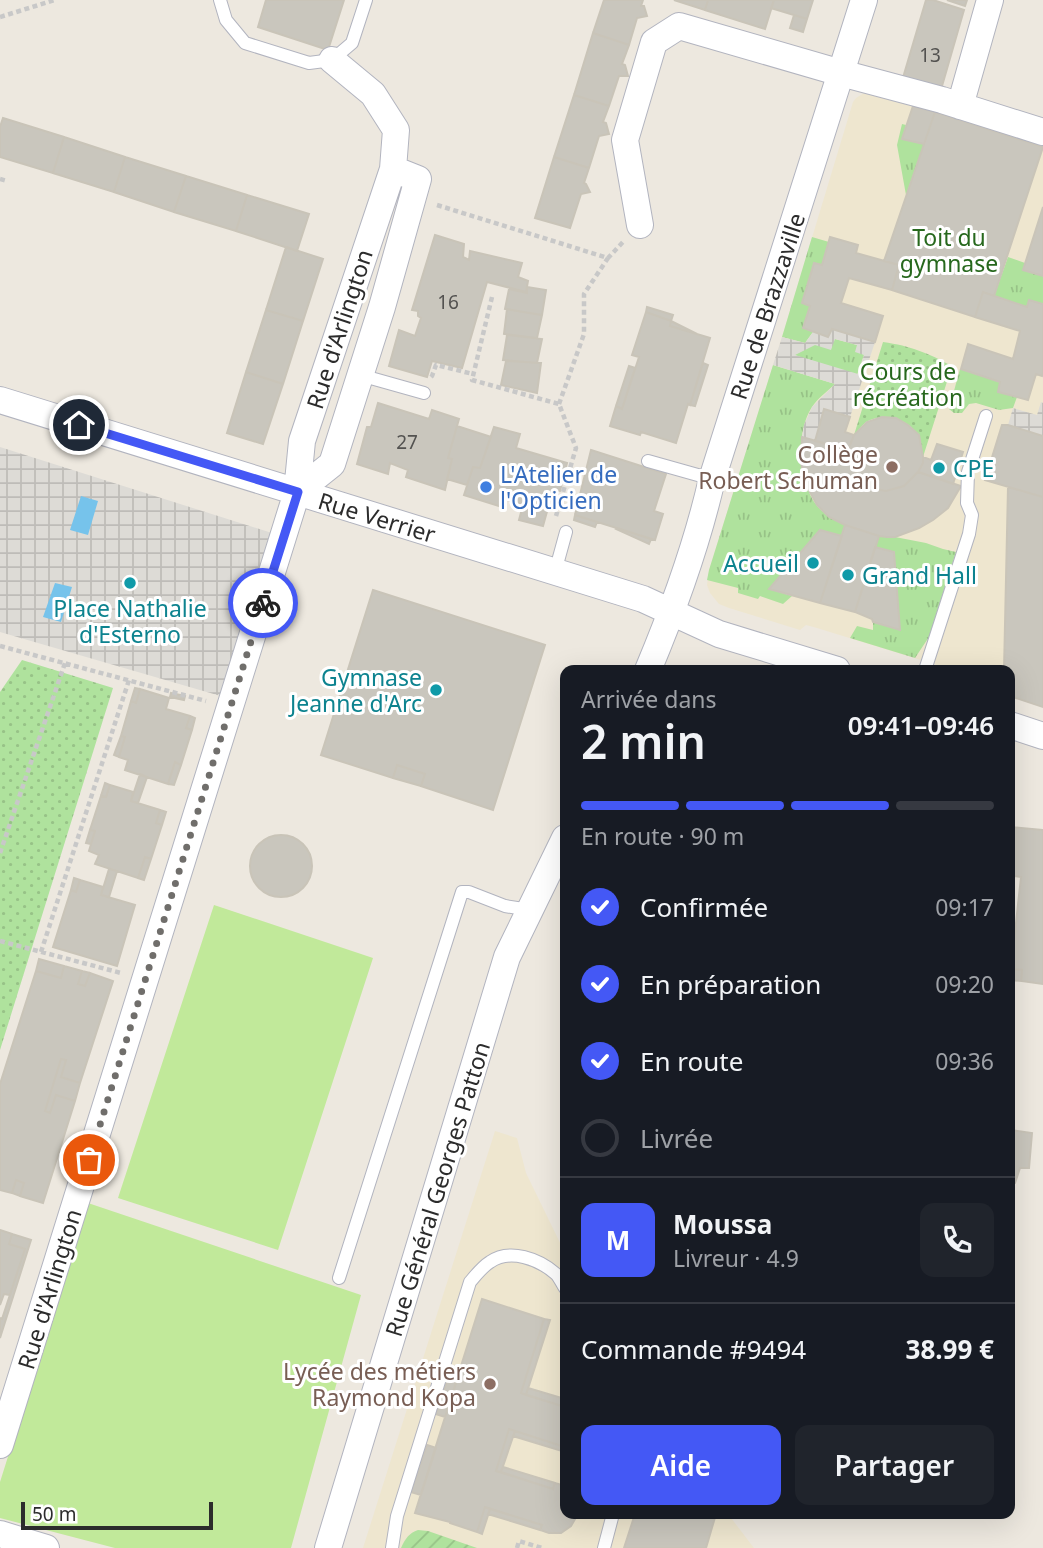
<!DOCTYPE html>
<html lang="fr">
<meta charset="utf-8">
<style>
:root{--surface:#171b24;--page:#20242c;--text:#f1f3f6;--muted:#9ea1a6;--line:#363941;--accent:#4458f5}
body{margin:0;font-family:"Noto Sans",sans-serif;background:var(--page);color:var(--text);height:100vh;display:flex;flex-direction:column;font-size:26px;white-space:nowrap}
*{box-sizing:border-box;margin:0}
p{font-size:23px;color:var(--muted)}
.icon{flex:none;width:38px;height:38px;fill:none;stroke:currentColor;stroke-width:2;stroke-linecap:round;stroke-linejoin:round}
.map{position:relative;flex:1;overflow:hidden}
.drawer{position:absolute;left:560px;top:665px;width:455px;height:854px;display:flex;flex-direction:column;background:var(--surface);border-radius:14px;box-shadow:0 7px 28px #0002}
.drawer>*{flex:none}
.scale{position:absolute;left:21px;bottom:18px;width:192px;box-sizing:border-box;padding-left:7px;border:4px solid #2c2c2c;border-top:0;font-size:19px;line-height:24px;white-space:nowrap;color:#2c2c2c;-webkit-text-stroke:5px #fff;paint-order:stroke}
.pin{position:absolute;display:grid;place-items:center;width:60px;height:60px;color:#fff;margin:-30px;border:4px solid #fff;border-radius:50%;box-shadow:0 2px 7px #0007}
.courier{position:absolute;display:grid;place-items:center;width:70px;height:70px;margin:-35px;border:5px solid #4458f5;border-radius:50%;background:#fff;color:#222;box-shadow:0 2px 9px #0007}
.head em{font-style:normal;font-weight:600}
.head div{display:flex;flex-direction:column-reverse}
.head{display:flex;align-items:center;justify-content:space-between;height:119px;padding:0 21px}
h1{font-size:46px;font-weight:600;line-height:52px}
.bar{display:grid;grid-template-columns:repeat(4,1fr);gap:10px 7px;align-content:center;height:84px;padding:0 21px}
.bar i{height:9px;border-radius:5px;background:var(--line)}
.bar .active{background:var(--accent)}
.bar p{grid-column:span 4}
.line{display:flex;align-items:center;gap:18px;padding:0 21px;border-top:2px solid var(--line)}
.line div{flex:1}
.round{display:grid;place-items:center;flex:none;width:74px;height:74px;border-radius:14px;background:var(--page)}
ol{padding:0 21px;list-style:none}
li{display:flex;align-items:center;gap:21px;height:77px}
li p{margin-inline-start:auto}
li .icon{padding:7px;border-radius:50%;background:var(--accent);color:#fff;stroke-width:4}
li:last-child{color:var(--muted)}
li i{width:38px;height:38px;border:4px solid var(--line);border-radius:50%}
.cta{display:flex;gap:14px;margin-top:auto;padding:14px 21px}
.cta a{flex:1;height:80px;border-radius:14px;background:var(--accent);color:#fff;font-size:28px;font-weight:600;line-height:80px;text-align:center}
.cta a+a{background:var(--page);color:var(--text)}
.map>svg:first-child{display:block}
.education{fill:#eee6cf}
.grass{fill:url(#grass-tufts)}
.park{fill:url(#park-dots)}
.garden{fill:url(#garden-furrows)}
.pitch{fill:#c1e99a}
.plaza{fill:url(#plaza-grid);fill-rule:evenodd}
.water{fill:#76c3eb}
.building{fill:#c9c6bd;stroke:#c9c4b8;stroke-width:2}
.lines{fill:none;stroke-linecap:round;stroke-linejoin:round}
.service-casing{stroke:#b2b4bf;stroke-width:14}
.minor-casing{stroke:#b2b4bf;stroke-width:28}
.path{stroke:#c8c8c8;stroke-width:4.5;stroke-dasharray:5 3.5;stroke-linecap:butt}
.service{stroke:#fff;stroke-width:12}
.minor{stroke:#fff;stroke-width:26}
.done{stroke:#706e6b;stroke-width:7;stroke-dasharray:0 12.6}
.route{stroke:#4458f5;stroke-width:9}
.education-dot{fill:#8d6e63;stroke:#fff;stroke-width:2.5}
.culture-dot{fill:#0f9aa8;stroke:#fff;stroke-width:2.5}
.shop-dot{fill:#3f7fe0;stroke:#fff;stroke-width:2.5}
.labels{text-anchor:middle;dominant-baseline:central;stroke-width:6;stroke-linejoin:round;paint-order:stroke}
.number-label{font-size:19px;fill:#535250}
.park-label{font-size:23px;fill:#27681d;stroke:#fff}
.street-label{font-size:23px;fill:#2c2c2c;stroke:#fff}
.education-label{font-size:23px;fill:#785e54;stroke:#fff;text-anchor:end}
.culture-label{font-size:23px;fill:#0d838f;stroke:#fff;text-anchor:start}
.shop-label{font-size:23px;fill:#366cbe;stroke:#fff;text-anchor:start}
</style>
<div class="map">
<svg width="1043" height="1548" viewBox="0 0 1043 1548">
<defs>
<pattern id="grass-tufts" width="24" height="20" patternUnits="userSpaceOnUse" patternTransform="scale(1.75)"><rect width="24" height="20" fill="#afe29d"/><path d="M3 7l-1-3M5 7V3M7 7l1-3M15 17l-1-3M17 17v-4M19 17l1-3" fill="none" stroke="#97c287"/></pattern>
<pattern id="park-dots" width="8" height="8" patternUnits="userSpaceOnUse" patternTransform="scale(1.75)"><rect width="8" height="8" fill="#afe29d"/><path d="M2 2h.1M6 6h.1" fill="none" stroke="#97c287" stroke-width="1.8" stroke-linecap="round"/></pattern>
<pattern id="garden-furrows" width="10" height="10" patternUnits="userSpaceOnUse" patternTransform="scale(1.75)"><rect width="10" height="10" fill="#afe29d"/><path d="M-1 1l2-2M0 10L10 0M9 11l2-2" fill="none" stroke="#97c287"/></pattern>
<pattern id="plaza-grid" width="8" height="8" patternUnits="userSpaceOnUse" patternTransform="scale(1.75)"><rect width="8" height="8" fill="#dddbd6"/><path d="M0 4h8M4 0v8" fill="none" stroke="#bebcb8"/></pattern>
</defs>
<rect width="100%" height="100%" fill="#ede8df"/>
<path class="education" d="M864 93H871L935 112 1043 147V707L1010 696V670H942L940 666 817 628 806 625 800 630 729 608 719 604 710 593 707 585 709 570 782 337 853 102 856 98Z
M495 1131 517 1138 526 1173 565 1253V1514H728L754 1548H363Z"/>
<path class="grass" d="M902 124 906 125 902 139 924 144 906 195 897 145Z
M812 237 829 242 822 265 814 263 802 303 810 306 803 328 813 332 805 343 782 337Z
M1008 257 1025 263 1024 270 1043 276V304L1029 300 1027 307 994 296Z
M835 339 857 345 864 355 857 375 794 355 815 344Z
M773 365 835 384C828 391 818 398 812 407 795 433 798 483 818 507 826 515 836 520 845 525L842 536 820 530 769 589 792 596 783 604 760 596 758 599 738 593V588L707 580 709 570Z
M960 369 1000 382 998 392 1017 397 1013 408 999 410 976 403 969 404 962 413H954L949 409Z
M879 536 887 537H895L926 543 943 549 956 552 929 637 915 658 850 638 857 626 873 630V622L900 629 894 552 875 547Z"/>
<path class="park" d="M883 342C911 346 928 353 952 366L923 457C922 450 921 440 918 435 908 418 882 412 866 422 862 425 858 431 854 435Z
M22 660 113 688 0 1050V692Z"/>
<path class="garden" d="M418 1530 428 1531 477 1548H401C405 1539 409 1533 418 1530Z"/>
<path class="pitch" d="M214 905 373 958 278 1250 118 1198Z
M88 1203 361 1295 291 1548H115L0 1518V1482Z"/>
<path class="plaza" d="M832 329 875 342 850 417 824 410 815 441 802 437 804 425 812 407 835 384 773 365 782 337 805 343 813 332 828 337ZM835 339 857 345 855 352 864 355 858 374 795 355 815 345 831 350Z
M1041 402 1043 403V436L1008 425 1013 408 1037 415Z
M0 447 275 534 224 697 0 632Z"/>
<path class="water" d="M81 496 98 501 88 535 70 530Z
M55 583 72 587 61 622 43 617Z"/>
<path class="building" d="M266 0H344L328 50 258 27Z
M604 0H643L641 6H644L647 16 637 18 629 45 593 33Z
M674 0H708L705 10Z
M708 0H774L765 29 705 10Z
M774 0H813L807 19 771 8Z
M926 0H933L964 10 940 93 902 81Z
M947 0H967L965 6Z
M794 15 807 19 803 32 790 28Z
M593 33 629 45 622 64 625 65 628 76H619L609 106 574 95Z
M574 95 609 106 603 122 606 123 609 134 599 136 589 168 554 157Z
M913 106 935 112 924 144 902 139Z
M935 112 1043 147 994 296 983 292 975 317 892 290 899 265 884 261Z
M3 118 64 137 53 173 0 157V127Z
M64 137 125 157 114 192 53 173Z
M125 157 186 176 174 212 114 192Z
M554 157 589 168 584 183 586 184 590 192 581 194 570 228 535 218Z
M186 176 247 195 236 231 174 212Z
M247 195 309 214 297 251 236 231Z
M1043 207V276L1023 270Z
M435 235 464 244 463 257 469 260 470 251 522 263 518 277 528 281 526 292 487 282 462 368 432 361 427 377 389 366 399 330 415 336 421 318 418 316V311L412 310Z
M830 237 858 245 856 253 899 265 892 290 849 278 841 303 883 316 875 342 832 329 828 337 803 328 810 306 802 303 814 263 822 265Z
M286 247 323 259 303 321 266 310Z
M527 287 546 290 542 315 505 309 509 289 527 293Z
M983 292 1027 307 1029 300 1043 304V372L1042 376 1036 374 1028 400 998 392 1000 382 961 369 968 344 1013 359 1020 331 975 317Z
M647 307 673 315 671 321 646 312Z
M507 309 542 315 537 338 504 334Z
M266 310 303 321 283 384 246 372Z
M646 312 671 321 670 326 710 338 690 405 688 404 676 443 641 432 640 435 610 426 616 406 622 409 639 357 632 355Z
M671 321 697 334 670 326Z
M507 335 542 339 537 363 503 360Z
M506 361 541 363 537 393 501 385Z
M703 363 708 365 695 406 690 405Z
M629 366 635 368 622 409 616 406Z
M246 372 283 384 263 444 227 433Z
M378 403 429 419 432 410 459 419 448 458 452 459 445 490 406 477 408 470 390 463 388 474 357 464 367 427H371Z
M824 409 850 417 845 432 854 435 848 450 815 441Z
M882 417 896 418 908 425 919 435 923 457V463L918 472 904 486 886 491 870 488 859 480 852 465 848 450 854 435 867 422Z
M1002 425H1008L1043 436V497L985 480Z
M457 426 491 437 480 468 473 467 467 485 447 479 452 459 448 458Z
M494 427 520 434 516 448 567 463 560 491 553 490 543 526 519 520 523 505 504 499 502 507 464 495 473 467 480 468Z
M802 437 848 450 852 465 859 480 870 488 886 491 904 486 918 472 961 486 948 508 933 520 919 528 895 537H887L879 536 845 525 829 517 817 505 806 485 801 463Z
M937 444 963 452 953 484 918 472 923 463V457L931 460Z
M591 450 666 474 654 511 663 514 655 540 575 515Z
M1008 487 1043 497V707L1010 696V670H1004Z
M575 515 597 522 595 527 574 520Z
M845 525 879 536 855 612 820 603Z
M617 528 651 539 649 544 616 529Z
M820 530 842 536 820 603 769 589Z
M875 547 894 552 900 630 873 622 872 619 855 612Z
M373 590 545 645 493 810 421 786 425 774 397 765 393 778 321 755Z
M135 688 140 689 136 703 131 701Z
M140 689 169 698 166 709 190 716 186 728 192 730 181 765 175 762 168 784 125 770 128 760 119 757 125 737 121 736 131 701 136 703Z
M171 693 185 696 184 700 170 697Z
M190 716 195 718 192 730 186 728Z
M121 736 125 737 119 757 114 755Z
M175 762 181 765 174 785 168 784Z
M397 765 425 774 421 786 393 778Z
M140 774 147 777 138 803 131 801Z
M105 783 110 785 106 797 101 796Z
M110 785 133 792 131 801 160 810 156 823 162 825 151 859 145 857 138 878 95 864 99 855 89 851 95 831 90 830 101 796 106 797Z
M160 810 166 812 162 825 156 823Z
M1010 827 1043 830V984L1021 981 1022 970 1011 969 1021 877 1014 876 1010 878Z
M90 830 95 831 91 844 86 843Z
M250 866a31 31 0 1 1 62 0a31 31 0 1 1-62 0Z
M145 857 151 859 144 880 138 878Z
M109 869 117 871 109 897 101 895Z
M74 878 80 880 76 892 71 890Z
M80 880 103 887 101 895 135 905 117 966 53 947 71 890 76 892Z
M39 959 64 966 61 978 36 971Z
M64 966 82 971 78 984 85 986 90 973 113 981 80 1083 61 1077 66 1060 61 1059 45 1111 50 1113 56 1095 75 1101 43 1203 20 1196 24 1183 16 1180 12 1193 0 1190V1084L36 971 61 978Z
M1011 969 1022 970 1021 981 1010 980Z
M82 971 90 973 85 986 78 984Z
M61 1059 66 1060 61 1077 80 1083 75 1101 56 1095 50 1113 45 1111Z
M1010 1130 1032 1133 1029 1168H1020L1015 1183 1010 1187Z
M16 1180 24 1183 20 1196 12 1193Z
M0 1230 12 1234 9 1244 25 1249 10 1295 4 1294 0 1305Z
M12 1234 31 1240 0 1338V1318L2 1319 25 1249 9 1244Z
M482 1299 544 1319 521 1393 565 1407V1447L509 1429 496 1471 553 1489 555 1483 565 1486V1514H578L571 1526 561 1533H549L540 1530 542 1525 485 1507 477 1532 450 1523V1522L415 1513Z
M544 1319 550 1320 526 1395 521 1393Z
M452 1366 461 1368 445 1417 436 1414Z
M528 1388 565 1399V1407L526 1395Z
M509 1429 515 1431 501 1472 496 1471Z
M515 1431 565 1447V1452L513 1436Z
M427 1445 436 1448 421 1495 411 1492Z
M503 1467 555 1483 553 1489 501 1472Z
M485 1507 490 1509 482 1534 477 1532Z
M490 1509 542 1525 540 1530 488 1514Z
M635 1514H716L706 1548H624Z"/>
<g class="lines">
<g class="service-casing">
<path id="service" d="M220 0 226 20 245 43 309 63 332 60 352 43 366 0
M360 375 424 393
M648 461 712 479
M555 572 566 532
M925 670 969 534 972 515 967 503 968 472 986 416
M339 1278 462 892H469L505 906 530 910
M392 1548 397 1516 470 1282C476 1275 482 1267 490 1262 510 1248 539 1259 556 1274 560 1278 562 1284 565 1288
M604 1548 613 1514"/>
</g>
<g class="minor-casing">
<path id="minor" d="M960 106 990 0
M640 225 625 140 654 42 679 26 841 73 942 100 1043 132
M0 400 643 599 719 634 837 670
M297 492 332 464 382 307 418 179 393 169
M648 670C674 608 697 545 712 479L864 0
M1010 725 1043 736
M0 1445 297 492 302 441 393 169 396 130 373 94 332 60
M0 1534 46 1548
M328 1548 507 957 565 838"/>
</g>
<path class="path" d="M0 17 55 0
M0 179 7 181
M437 205 608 258 623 242
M492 297 472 380 559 404 576 448 556 516
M431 377 432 376 436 365 473 374
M559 404 584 334V294L608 258
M0 646 206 701
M0 853 65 663
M0 941 121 973
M41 952 129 680
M517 1548 519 1541 542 1548"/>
<use href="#service" class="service"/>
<use href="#minor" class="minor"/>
</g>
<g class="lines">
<path class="done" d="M89 1160 263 603"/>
<path class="route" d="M79 425 298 492 263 603"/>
</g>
<g class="education-dot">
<circle cx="892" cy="467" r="7"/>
<circle cx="490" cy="1384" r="7"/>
</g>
<g class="culture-dot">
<circle cx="939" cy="468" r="7"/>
<circle cx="813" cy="563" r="7"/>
<circle cx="848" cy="575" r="7"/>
<circle cx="130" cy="583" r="7"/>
<circle cx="436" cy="690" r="7"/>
</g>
<circle class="shop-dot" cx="486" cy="487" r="7"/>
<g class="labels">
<g class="number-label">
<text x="930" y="55">13</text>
<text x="448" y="302">16</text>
<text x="407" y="442">27</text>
</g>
<g class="park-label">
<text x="949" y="237">Toit du<tspan x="949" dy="26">gymnase</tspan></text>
<text x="908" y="371">Cours de<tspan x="908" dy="26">récréation</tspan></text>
</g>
<g class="street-label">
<text transform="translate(767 306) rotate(-72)">Rue de Brazzaville</text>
<text transform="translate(339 329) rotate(-72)">Rue d'Arlington</text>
<text transform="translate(377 517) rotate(17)">Rue Verrier</text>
<text transform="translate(437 1189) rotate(-73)">Rue Général Georges Patton</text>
<text transform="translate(49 1289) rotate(-73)">Rue d'Arlington</text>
</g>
<g class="education-label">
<text x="878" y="454">Collège<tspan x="878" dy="26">Robert Schuman</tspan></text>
<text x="476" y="1371">Lycée des métiers<tspan x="476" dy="26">Raymond Kopa</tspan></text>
</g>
<g class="culture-label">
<text x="953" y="468">CPE</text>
<text x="799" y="563" text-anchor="end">Accueil</text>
<text x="862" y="575">Grand Hall</text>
<text x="130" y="608" text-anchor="middle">Place Nathalie<tspan x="130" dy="26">d'Esterno</tspan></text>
<text x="422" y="677" text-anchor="end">Gymnase<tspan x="422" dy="26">Jeanne d'Arc</tspan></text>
</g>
<g class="shop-label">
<text x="500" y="474">L'Atelier de<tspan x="500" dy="26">l'Opticien</tspan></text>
</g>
</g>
</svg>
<div class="scale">50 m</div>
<div class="pin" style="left:89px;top:1160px;background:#ea580c"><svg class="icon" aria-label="bag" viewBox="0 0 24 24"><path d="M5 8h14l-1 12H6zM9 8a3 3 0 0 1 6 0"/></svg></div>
<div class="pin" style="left:79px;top:425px;background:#1f2937"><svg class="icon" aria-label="home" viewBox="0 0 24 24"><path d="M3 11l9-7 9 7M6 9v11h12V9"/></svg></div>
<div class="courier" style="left:263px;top:603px"><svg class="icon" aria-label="bike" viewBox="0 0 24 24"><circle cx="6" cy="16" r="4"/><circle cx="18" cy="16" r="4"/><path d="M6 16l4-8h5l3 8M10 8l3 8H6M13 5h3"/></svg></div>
<section class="drawer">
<div class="head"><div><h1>2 min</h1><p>Arrivée dans</p></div><em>09:41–09:46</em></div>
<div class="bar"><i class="active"></i><i class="active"></i><i class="active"></i><i></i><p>En route · 90 m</p></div>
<ol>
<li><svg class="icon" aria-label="check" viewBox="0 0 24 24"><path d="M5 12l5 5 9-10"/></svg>Confirmée<p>09:17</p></li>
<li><svg class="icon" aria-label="check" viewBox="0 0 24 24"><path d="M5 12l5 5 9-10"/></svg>En préparation<p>09:20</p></li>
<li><svg class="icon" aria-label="check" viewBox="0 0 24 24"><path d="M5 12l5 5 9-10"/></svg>En route<p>09:36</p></li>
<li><i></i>Livrée</li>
</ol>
<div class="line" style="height:126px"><b class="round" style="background:var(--accent);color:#fff">M</b><div><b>Moussa</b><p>Livreur · 4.9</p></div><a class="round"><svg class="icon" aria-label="phone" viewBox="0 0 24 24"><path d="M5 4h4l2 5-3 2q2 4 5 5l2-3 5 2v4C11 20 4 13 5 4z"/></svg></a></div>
<div class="line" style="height:91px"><div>Commande #9494</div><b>38.99 €</b></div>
<div class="cta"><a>Aide</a><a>Partager</a></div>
</section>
</div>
